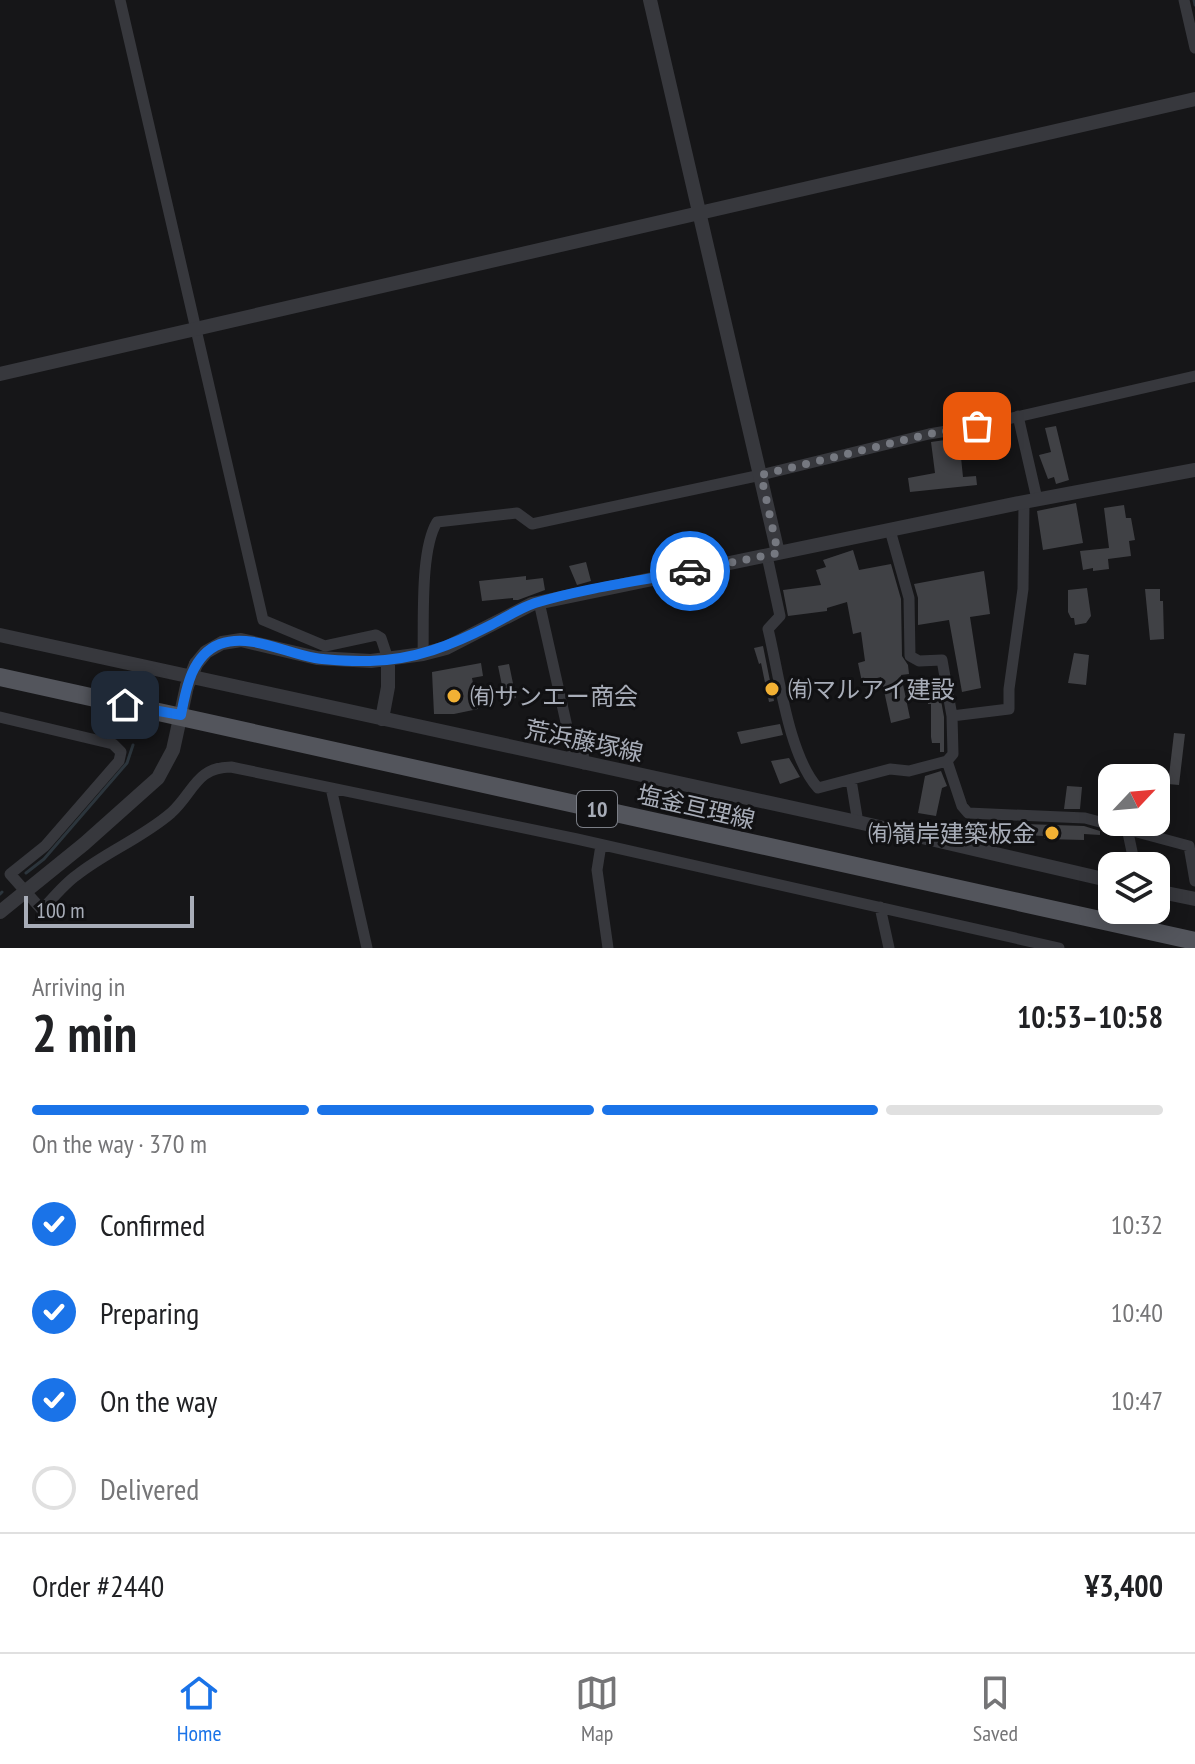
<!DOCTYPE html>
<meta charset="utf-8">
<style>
:root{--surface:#fff;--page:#f6f6f6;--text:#202124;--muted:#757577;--line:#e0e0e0;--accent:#1a73e8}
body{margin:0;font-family:"PT Sans Narrow","Noto Sans JP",sans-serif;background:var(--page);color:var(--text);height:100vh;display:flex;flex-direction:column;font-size:30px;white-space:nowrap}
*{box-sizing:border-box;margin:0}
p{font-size:26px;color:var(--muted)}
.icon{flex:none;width:44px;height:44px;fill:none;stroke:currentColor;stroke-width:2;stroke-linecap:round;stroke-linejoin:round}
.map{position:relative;height:948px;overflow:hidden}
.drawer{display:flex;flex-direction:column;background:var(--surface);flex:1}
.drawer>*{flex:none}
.needle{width:52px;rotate:64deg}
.controls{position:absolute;left:1098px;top:764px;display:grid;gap:16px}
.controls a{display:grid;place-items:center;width:72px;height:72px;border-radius:16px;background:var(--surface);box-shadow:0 4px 20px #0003;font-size:40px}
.scale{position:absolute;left:24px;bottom:20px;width:170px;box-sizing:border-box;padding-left:8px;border:4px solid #a8adb8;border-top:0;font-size:22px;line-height:28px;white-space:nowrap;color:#a8adb8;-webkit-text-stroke:6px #111113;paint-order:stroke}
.pin{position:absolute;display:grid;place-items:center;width:68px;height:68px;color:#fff;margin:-34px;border-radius:16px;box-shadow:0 4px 12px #0006}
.courier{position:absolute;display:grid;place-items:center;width:80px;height:80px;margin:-40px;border:6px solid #1a73e8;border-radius:50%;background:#fff;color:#222;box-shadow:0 2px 10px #0007}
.head em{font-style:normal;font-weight:700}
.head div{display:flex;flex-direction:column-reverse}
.head{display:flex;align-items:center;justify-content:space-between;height:136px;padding:0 32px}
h1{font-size:52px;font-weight:700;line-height:60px}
.bar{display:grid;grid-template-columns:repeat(4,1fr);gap:12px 8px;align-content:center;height:96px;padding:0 32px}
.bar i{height:10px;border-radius:6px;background:var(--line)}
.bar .selected{background:var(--accent)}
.bar p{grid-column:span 4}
.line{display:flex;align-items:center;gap:20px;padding:0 32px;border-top:2px solid var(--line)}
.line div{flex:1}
ol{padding:0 32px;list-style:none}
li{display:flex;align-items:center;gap:24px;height:88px}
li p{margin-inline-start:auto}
li .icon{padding:8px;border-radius:50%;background:var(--accent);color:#fff;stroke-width:4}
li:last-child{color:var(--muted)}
li i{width:44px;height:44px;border:4px solid var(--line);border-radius:50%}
.dock{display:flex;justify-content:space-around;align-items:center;height:112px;border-top:2px solid var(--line);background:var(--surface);font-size:22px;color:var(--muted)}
.dock a{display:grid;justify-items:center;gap:4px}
.dock .selected{color:var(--accent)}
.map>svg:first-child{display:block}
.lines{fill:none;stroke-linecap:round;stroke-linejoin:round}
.stream{stroke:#2c353c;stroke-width:3}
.building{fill:#404145}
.minor{stroke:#37383d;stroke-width:11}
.tertiary{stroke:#37383d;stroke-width:14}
.primary{stroke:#53555c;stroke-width:18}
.tertiary-bridge{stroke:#37383d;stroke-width:14}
.done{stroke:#757880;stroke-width:8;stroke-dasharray:0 14.4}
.route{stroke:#1a73e8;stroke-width:10}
.poi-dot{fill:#f2b134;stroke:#111113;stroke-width:3}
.labels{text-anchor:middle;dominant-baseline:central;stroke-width:6;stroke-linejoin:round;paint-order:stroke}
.shield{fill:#111113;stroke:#7b7e86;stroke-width:2}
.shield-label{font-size:22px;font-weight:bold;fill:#a8adb8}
.poi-label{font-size:24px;fill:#a8adb8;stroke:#111113;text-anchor:start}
.street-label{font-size:24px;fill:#a8adb8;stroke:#111113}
</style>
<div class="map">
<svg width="1195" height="948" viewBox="0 0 1195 948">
<rect width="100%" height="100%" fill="#161618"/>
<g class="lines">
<path class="stream" d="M1194 0 1195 5
M26 873 44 859 127 763 133 745
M0 894 2 892"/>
</g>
<path class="building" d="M1056 426 1069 480 1056 484 1054 477 1048 479 1039 455 1051 452 1045 428Z
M959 438 963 477 976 476 977 485 910 492 908 478 935 473 931 442Z
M1076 503 1083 543 1043 550 1037 511Z
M1124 505 1126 518H1131L1135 540 1129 541 1131 556 1108 559 1109 569 1093 571V568L1083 570 1080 551 1109 548 1104 508Z
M853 550 859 570 891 564 901 599 902 656 908 665 909 674 901 675 910 718 891 723 881 677 862 682 858 663 865 661 861 632 853 634 847 602 827 608V611L788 616 783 590 821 585 816 570 826 567 823 560Z
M586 562 591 581 577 585 569 566Z
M984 571 990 614 970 617 981 688 962 692 949 620 918 625V598L914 584Z
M526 576V580L543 578 545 590 518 600H513V598L482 601 479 581Z
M1087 588 1091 616 1086 623 1075 625 1074 618H1071L1068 612V590Z
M1145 589H1160V601H1163L1164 639 1150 640Z
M763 646 774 701 769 702 761 663 759 664 754 648Z
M1074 653 1089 655 1086 685 1068 683Z
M481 663 483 676 472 678 478 709 454 714H434L432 672Z
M509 664 516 698 505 700 498 666Z
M937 678 944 717V752H940V743H932L931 737V704H928L926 679Z
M780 724 783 735 741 744 737 732Z
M1174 733 1185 734 1179 785 1168 784Z
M789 758 800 777 780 784 771 761Z
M941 771 947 786 942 788 936 816 918 813 925 776Z
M1067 786 1082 787 1080 809H1064Z
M1025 824 1084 826 1100 831V835L1084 834V840L1044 839V836L1025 835Z"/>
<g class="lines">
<path class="minor" d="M120 0 263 620 325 646 376 635 381 638 388 659
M1184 0 1195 48
M1018 416 1037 499
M767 556 780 616 768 629C779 673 788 755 818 788L890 769 909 771 947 761 953 754 952 716 942 660 919 661 910 656 909 598 890 530
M539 602 572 749 583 751 584 764
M423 654C424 620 420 550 437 522L517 513 532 524 761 475 929 434 977 426 1195 376
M952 716 1009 709V689L1023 589 1024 502
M0 717 113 744 121 752 119 761 45 846 10 874 42 910C53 898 64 884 77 875 106 852 142 838 171 813 194 792 196 767 231 767L577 839 1059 948
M947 761 962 806 968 813 1085 818 1189 846 1195 881
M851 780 858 823
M331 788 367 948
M1127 828 1135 866
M601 845 597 870 608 948
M880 907 889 948"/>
<path class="tertiary" d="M650 0 778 553
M0 374 1195 99
M0 635 862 823 1112 881
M196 664 206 652 222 643 241 640 317 658 371 661 423 654 446 648 532 604 1024 502 1195 470
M382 719 388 687V659
M1156 891 1195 899
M0 912 84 844 158 778 173 750 187 686"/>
<path class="primary" d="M0 677 1195 941"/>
<path class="tertiary-bridge" d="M187 686 196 664"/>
</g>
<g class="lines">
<path class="done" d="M690 571 778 553 761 475 929 434 977 426"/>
<path class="route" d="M125 705 181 715C186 688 192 655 220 644 250 633 285 653 315 658 333 661 352 661 370 661 415 660 452 645 491 625 505 618 520 608 535 603 584 588 640 581 690 571"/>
</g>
<g class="poi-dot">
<circle cx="772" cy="689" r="8"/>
<circle cx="454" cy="696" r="8"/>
<circle cx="1052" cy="833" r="8"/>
</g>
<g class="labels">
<rect class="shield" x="577" y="791" width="40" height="36" rx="6"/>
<g class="shield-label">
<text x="597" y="809">10</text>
</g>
<g class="poi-label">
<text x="788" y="689">㈲マルアイ建設</text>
<text x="470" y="696">㈲サンエー商会</text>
<text x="1036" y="833" text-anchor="end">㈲嶺岸建築板金</text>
</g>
<g class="street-label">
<text transform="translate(584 741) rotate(12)">荒浜藤塚線</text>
<text transform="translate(696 807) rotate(13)">塩釜亘理線</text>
</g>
</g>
</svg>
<div class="controls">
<a><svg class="needle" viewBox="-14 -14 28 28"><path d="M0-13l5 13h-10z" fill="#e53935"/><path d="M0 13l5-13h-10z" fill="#757577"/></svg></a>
<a><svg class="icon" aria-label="layers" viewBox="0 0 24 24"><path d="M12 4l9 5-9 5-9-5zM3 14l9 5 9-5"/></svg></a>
</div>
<div class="scale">100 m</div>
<div class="pin" style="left:977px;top:426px;background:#ea580c"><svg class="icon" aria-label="bag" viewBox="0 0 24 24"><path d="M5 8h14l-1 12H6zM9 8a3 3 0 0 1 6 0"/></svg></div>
<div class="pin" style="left:125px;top:705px;background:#1f2937"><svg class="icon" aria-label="home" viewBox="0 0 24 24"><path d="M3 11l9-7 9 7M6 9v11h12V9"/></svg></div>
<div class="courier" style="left:690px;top:571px"><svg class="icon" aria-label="car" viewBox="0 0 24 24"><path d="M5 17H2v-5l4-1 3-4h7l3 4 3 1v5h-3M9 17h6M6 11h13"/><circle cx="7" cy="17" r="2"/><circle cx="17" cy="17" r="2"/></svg></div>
</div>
<section class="drawer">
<div class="head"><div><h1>2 min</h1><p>Arriving in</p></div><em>10:53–10:58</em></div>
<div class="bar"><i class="selected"></i><i class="selected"></i><i class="selected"></i><i></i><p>On the way · 370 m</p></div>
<ol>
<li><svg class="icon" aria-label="check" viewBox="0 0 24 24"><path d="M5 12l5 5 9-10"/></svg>Confirmed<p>10:32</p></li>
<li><svg class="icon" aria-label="check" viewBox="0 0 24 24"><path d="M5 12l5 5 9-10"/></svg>Preparing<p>10:40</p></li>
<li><svg class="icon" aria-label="check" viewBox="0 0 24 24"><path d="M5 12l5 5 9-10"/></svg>On the way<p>10:47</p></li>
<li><i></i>Delivered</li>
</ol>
<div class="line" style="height:104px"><div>Order #2440</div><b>¥3,400</b></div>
</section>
<nav class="dock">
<a class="selected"><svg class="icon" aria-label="home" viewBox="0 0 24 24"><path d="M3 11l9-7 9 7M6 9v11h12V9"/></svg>Home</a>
<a><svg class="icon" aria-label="map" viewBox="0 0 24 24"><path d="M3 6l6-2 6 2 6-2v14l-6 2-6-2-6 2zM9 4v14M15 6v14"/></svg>Map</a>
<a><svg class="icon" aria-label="saved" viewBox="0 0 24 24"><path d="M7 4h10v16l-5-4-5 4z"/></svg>Saved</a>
</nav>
